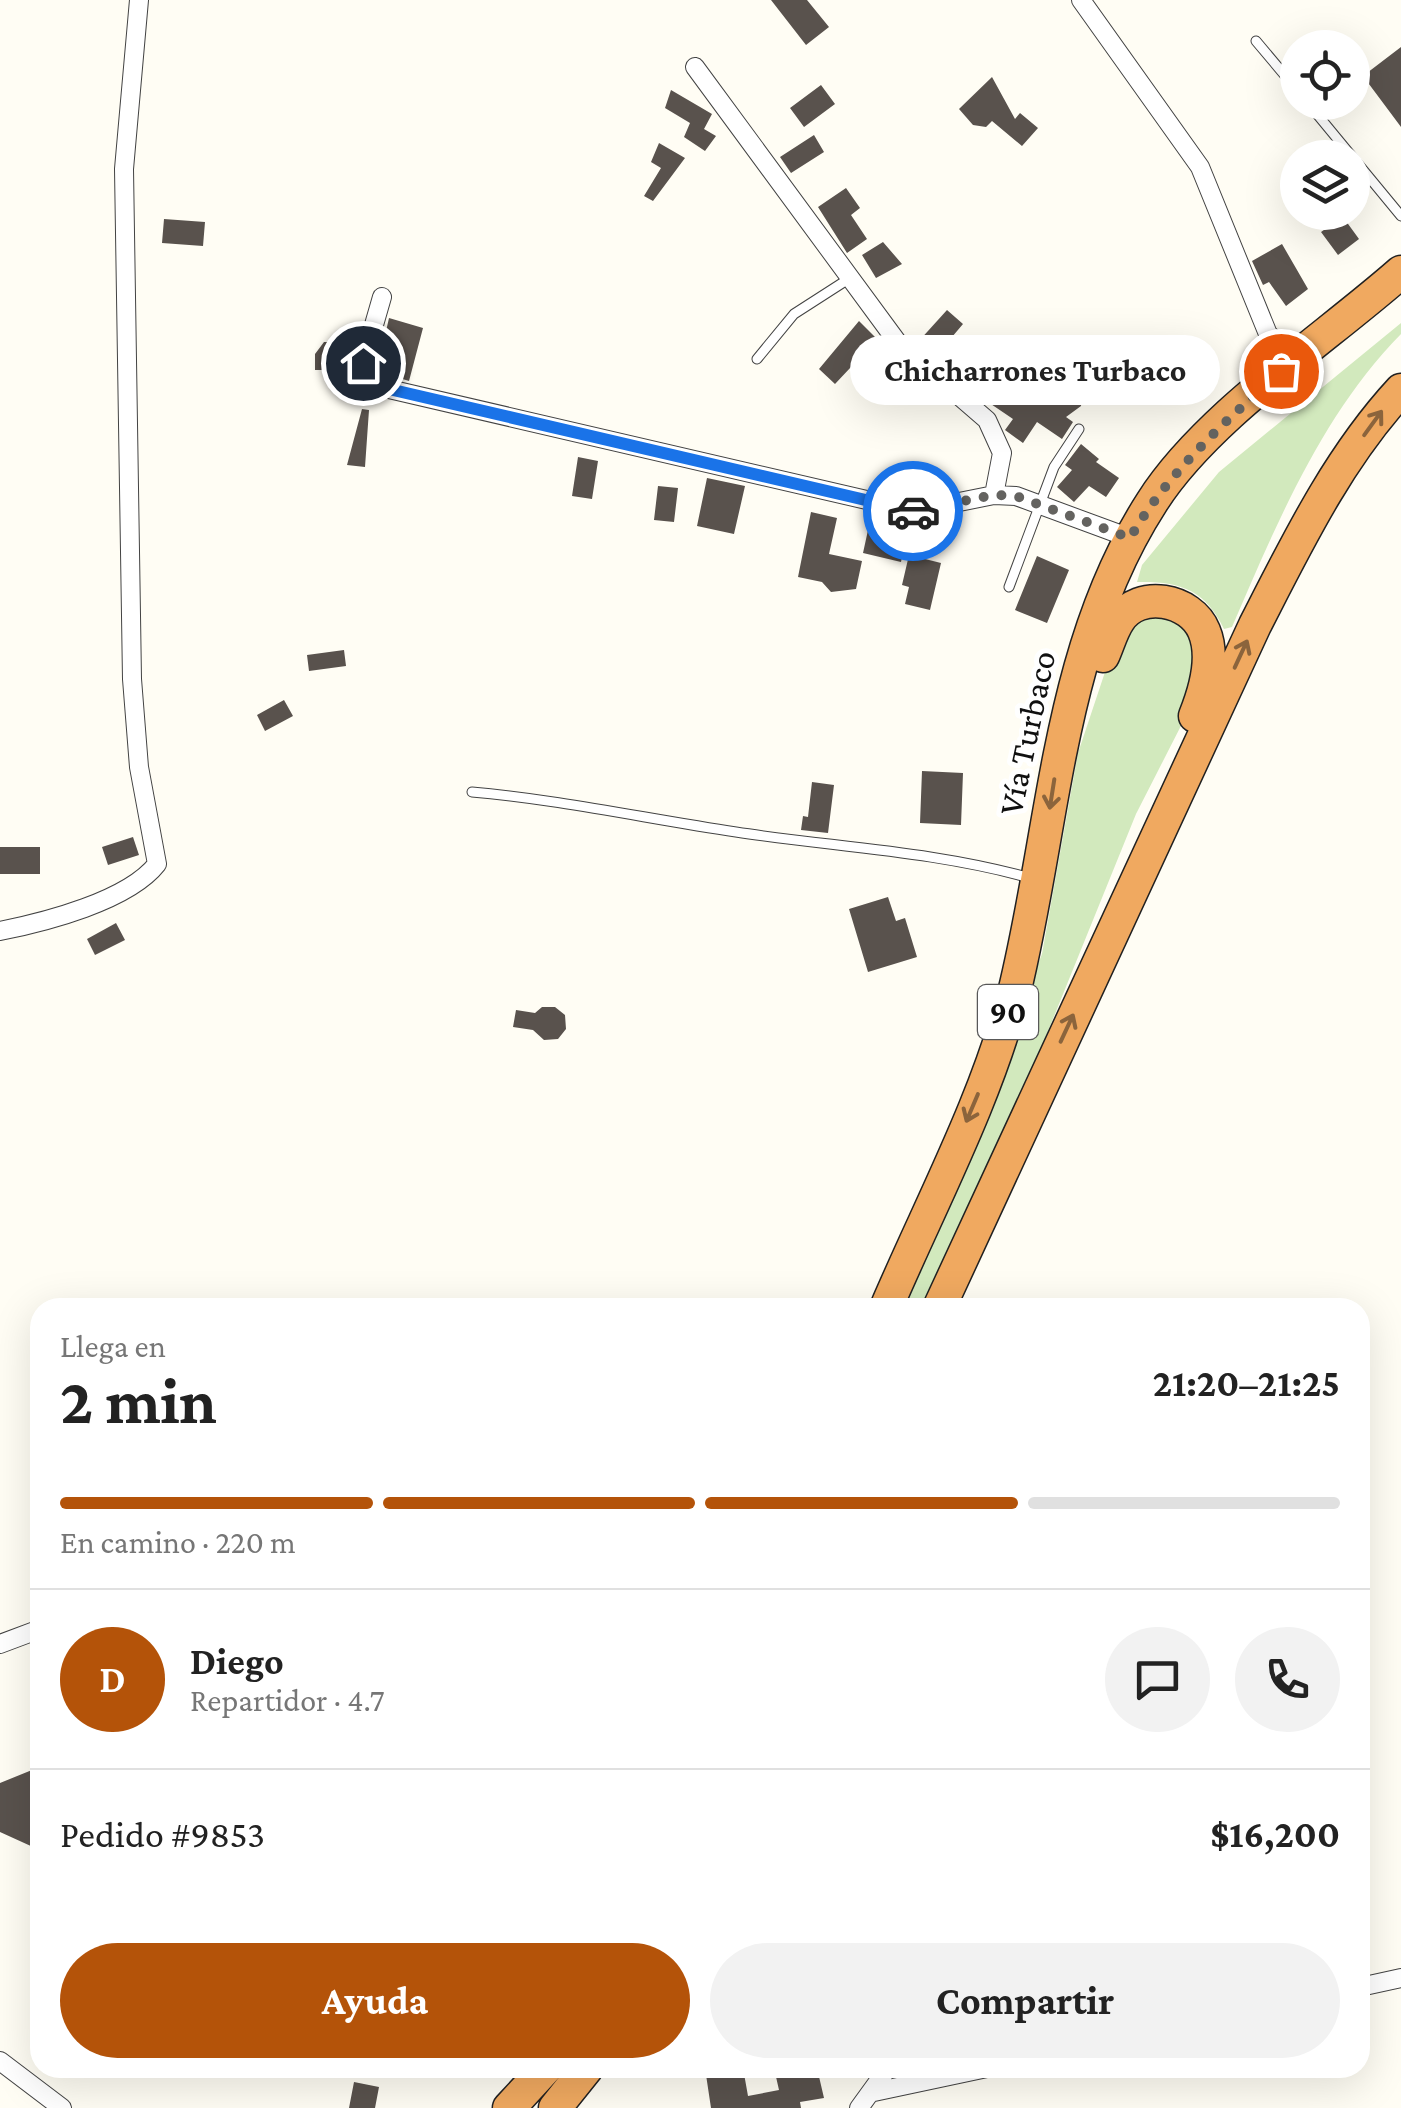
<!DOCTYPE html>
<html lang="es">
<meta charset="utf-8">
<style>
:root{--surface:#fff;--page:#f2f2f2;--text:#222;--muted:#767676;--line:#e0e0e0;--accent:#b45309}
body{margin:0;font-family:"Crimson Pro",serif;background:var(--page);color:var(--text);height:100vh;display:flex;flex-direction:column;font-size:38px;white-space:nowrap}
*{box-sizing:border-box;margin:0}
p{font-size:32px;color:var(--muted)}
.icon{flex:none;width:55px;height:55px;fill:none;stroke:currentColor;stroke-width:2;stroke-linecap:round;stroke-linejoin:round}
.map{position:relative;flex:1;overflow:hidden}
.sheet{position:absolute;left:30px;top:1298px;width:1340px;height:780px;display:flex;flex-direction:column;background:var(--surface);border-radius:30px;box-shadow:0 10px 40px #0002}
.sheet>*{flex:none}
.controls{position:absolute;left:1280px;top:30px;display:grid;gap:20px}
.controls a{display:grid;place-items:center;width:90px;height:90px;border-radius:50%;background:var(--surface);box-shadow:0 10px 40px #0002;font-size:50px}
.pin{position:absolute;display:grid;place-items:center;width:85px;height:85px;color:#fff;margin:-42px;border:5px solid #fff;border-radius:50%;box-shadow:0 2px 10px #0007}
.courier{position:absolute;display:grid;place-items:center;width:100px;height:100px;margin:-50px;border:8px solid #1a73e8;border-radius:50%;background:#fff;color:#222;box-shadow:0 2px 12px #0007}
.bubble{position:absolute;height:70px;border-radius:35px;background:var(--surface);box-shadow:0 10px 40px #0002;font-size:32px;font-weight:700;line-height:70px;text-align:center}
.headline em{font-style:normal;font-weight:700}
.headline div{display:flex;flex-direction:column-reverse}
.headline{display:flex;align-items:center;justify-content:space-between;height:170px;padding:0 30px}
h1{font-size:65px;font-weight:700;line-height:75px}
.bar{display:grid;grid-template-columns:repeat(4,1fr);gap:15px 10px;align-content:center;height:120px;padding:0 30px}
.bar i{height:12px;border-radius:8px;background:var(--line)}
.bar .active{background:var(--accent)}
.bar p{grid-column:span 4}
.line{display:flex;align-items:center;gap:25px;padding:0 30px;border-top:2px solid var(--line)}
.line div{flex:1}
.round{display:grid;place-items:center;flex:none;width:105px;height:105px;border-radius:52px;background:var(--page)}
.cta{display:flex;gap:20px;margin-top:auto;padding:20px 30px}
.cta a{flex:1;height:115px;border-radius:60px;background:var(--accent);color:#fff;font-size:40px;font-weight:700;line-height:115px;text-align:center}
.cta a+a{background:var(--page);color:var(--text)}
.map>svg:first-child{display:block}
.green{fill:#d2e9bd}
.building{fill:#59524d}
.lines{fill:none;stroke-linecap:round;stroke-linejoin:round}
.lane-casing{stroke:#434343;stroke-width:11}
.street-casing{stroke:#434343;stroke-width:20}
.highway-casing{stroke:#212121;stroke-width:35}
.lane{stroke:#fff;stroke-width:9}
.street{stroke:#fff;stroke-width:18}
.highway{stroke:#f0a960;stroke-width:32}
.oneway{stroke:#8b643c}
.done{stroke:#646360;stroke-width:10;stroke-dasharray:0 18}
.route{stroke:#1a73e8;stroke-width:12}
.labels{text-anchor:middle;dominant-baseline:central;stroke-width:10;stroke-linejoin:round;paint-order:stroke}
.shield{fill:#fff;stroke:#585858;stroke-width:2.5}
.shield-label{font-size:32px;font-weight:bold;fill:#101010}
.street-label{font-size:35px;fill:#101010;stroke:#fff}
</style>
<div class="map">
<svg width="1401" height="2108" viewBox="0 0 1401 2108">
<rect width="100%" height="100%" fill="#fffdf4"/>
<path class="green" d="M1401 323V334C1322 414 1276 525 1232 627L1224 629C1205 589 1179 581 1137 582L1142 565 1219 472Z
M1170 613 1198 646 1187 714 1136 814 1031 1073 924 1307 902 1308 1042 954 1078 753 1114 645 1127 623Z"/>
<path class="building" d="M771 0H807L829 27 806 45Z
M1401 47V127L1363 76Z
M992 77 1015 119 1020 113 1038 128 1022 146 992 121 986 127 973 125 959 109Z
M821 85 835 104 804 127 790 108Z
M671 90 712 114 704 129 716 136 705 151 684 137 690 123 665 108Z
M814 135 824 152 791 173 780 157Z
M659 143 685 158 653 201 644 196 661 168 651 162Z
M846 188 860 208 851 215 867 239 847 253 818 207Z
M1343 217 1359 239 1338 255 1321 232Z
M164 219 205 222 203 246 162 243Z
M883 242 902 264 876 278 862 255Z
M1282 244 1308 289 1286 306 1269 282 1263 285 1252 261Z
M947 310 963 324 935 357 918 342Z
M389 318 423 328 409 381 377 371Z
M859 321 882 344 870 356 882 369 866 384 851 367 835 384 819 369Z
M324 342H345V370H315V354Z
M1011 360 1040 379 1045 372 1082 398 1081 406 1066 417 1073 422 1062 439 1037 422 1023 443 1005 430 1013 419 985 400Z
M362 409 369 410 365 467 347 465Z
M1081 444 1099 459 1096 462 1119 478 1106 497 1089 486 1074 502 1057 487 1072 470 1065 465Z
M578 457 598 461 592 499 572 496Z
M707 478 745 486 734 534 697 526Z
M658 486 678 488 674 522 654 520Z
M811 512 837 518 829 554 862 561 856 589 831 592 822 582 798 577Z
M870 521 907 533 901 562 863 553Z
M909 555 941 563 930 610 905 604 909 587 902 585Z
M1037 556 1069 570 1047 623 1015 610Z
M344 650 346 666 309 671 307 655Z
M284 700 293 716 265 731 257 715Z
M922 771 963 773 961 825 920 823Z
M812 782 834 785 828 833 801 830 803 816 808 817Z
M133 837 139 855 108 865 102 847Z
M0 847H40V874H0Z
M888 897 896 921 905 918 917 957 868 972 849 909Z
M116 923 125 940 95 955 87 939Z
M542 1007H555L565 1015 566 1029 558 1039 544 1040 533 1030 513 1027 516 1010 535 1013Z
M32 1770V1792L40 1791V1836L33 1847 0 1832V1783Z
M705 2068H743L748 2096 779 2090 774 2068H817L824 2098 800 2102 801 2108H711Z
M354 2082 379 2087 375 2108H349Z"/>
<g class="lines">
<g class="lane-casing">
<path id="lane" d="M1256 41 1298 91
M1307 102 1401 216
M757 359 794 314 850 278
M1009 587 1054 467 1079 429
M472 792C562 800 648 819 736 832 834 847 934 851 1030 878"/>
</g>
<g class="street-casing">
<path id="street" d="M1081 0 1200 167 1268 334 1296 359
M695 67 898 343 987 420 1002 453 994 495
M382 297 363 363 365 378 376 386 914 511 994 495 1016 496 1130 538
M0 931C45 922 128 901 157 864L139 767 132 679 124 169 139 0
M0 1644 40 1629
M1360 1987 1401 1978
M0 2061 62 2108
M874 2092 987 2068
M859 2108 888 2068"/>
</g>
<g class="highway-casing">
<path id="highway" d="M1103 656C1108 645 1112 630 1119 620 1139 589 1191 599 1204 631 1215 657 1205 691 1195 716
M886 1308C930 1205 986 1101 1014 993 1055 827 1057 649 1152 502 1205 418 1325 339 1401 272
M939 1308 1255 625C1297 543 1338 458 1401 390
M509 2108 546 2068
M555 2108 587 2068"/>
</g>
<use href="#lane" class="lane"/>
<use href="#street" class="street"/>
<use href="#highway" class="highway"/>
</g>
<defs><path id="oneway-shaft" d="M-6 0H5M1.5-3L5.5 0L1.5 3" fill="none" stroke-width="1.6" stroke-linecap="round" stroke-linejoin="round" transform="scale(2.5)"/></defs>
<g class="oneway">
<use href="#oneway-shaft" transform="translate(1373 423) rotate(-54)"/>
<use href="#oneway-shaft" transform="translate(1241 654) rotate(-65)"/>
<use href="#oneway-shaft" transform="translate(1052 794) rotate(99)"/>
<use href="#oneway-shaft" transform="translate(1067 1028) rotate(-65)"/>
<use href="#oneway-shaft" transform="translate(972 1108) rotate(113)"/>
</g>
<g class="lines">
<path class="done" d="M913 511 994 495 1016 496 1130 538C1170 470 1224 423 1281 371"/>
<path class="route" d="M363 363 364 378 376 386 913 511"/>
</g>
<g class="labels">
<rect class="shield" x="978" y="985" width="60" height="54" rx="8"/>
<g class="shield-label">
<text x="1008" y="1012">90</text>
</g>
<g class="street-label">
<text transform="translate(1027 733) rotate(-78)">Vía Turbaco</text>
</g>
</g>
</svg>
<div class="controls">
<a><svg class="icon" aria-label="locate" viewBox="0 0 24 24"><circle cx="12" cy="12" r="6"/><path d="M12 2v4M12 18v4M2 12h4M18 12h4"/></svg></a>
<a><svg class="icon" aria-label="layers" viewBox="0 0 24 24"><path d="M12 4l9 5-9 5-9-5zM3 14l9 5 9-5"/></svg></a>
</div>
<div class="pin" style="left:1281px;top:371px;background:#ea580c"><svg class="icon" aria-label="bag" viewBox="0 0 24 24"><path d="M5 8h14l-1 12H6zM9 8a3 3 0 0 1 6 0"/></svg></div>
<div class="pin" style="left:363px;top:363px;background:#1f2937"><svg class="icon" aria-label="home" viewBox="0 0 24 24"><path d="M3 11l9-7 9 7M6 9v11h12V9"/></svg></div>
<div class="courier" style="left:913px;top:511px"><svg class="icon" aria-label="car" viewBox="0 0 24 24"><path d="M5 17H2v-5l4-1 3-4h7l3 4 3 1v5h-3M9 17h6M6 11h13"/><circle cx="7" cy="17" r="2"/><circle cx="17" cy="17" r="2"/></svg></div>
<div class="bubble" style="left:850px;top:335px;width:370px">Chicharrones Turbaco</div>
<section class="sheet">
<div class="headline"><div><h1>2 min</h1><p>Llega en</p></div><em>21:20–21:25</em></div>
<div class="bar"><i class="active"></i><i class="active"></i><i class="active"></i><i></i><p>En camino · 220 m</p></div>
<div class="line" style="height:180px"><b class="round" style="background:var(--accent);color:#fff">D</b><div><b>Diego</b><p>Repartidor · 4.7</p></div><a class="round"><svg class="icon" aria-label="chat" viewBox="0 0 24 24"><path d="M4 5h16v11H9l-5 4z"/></svg></a><a class="round"><svg class="icon" aria-label="phone" viewBox="0 0 24 24"><path d="M5 4h4l2 5-3 2q2 4 5 5l2-3 5 2v4C11 20 4 13 5 4z"/></svg></a></div>
<div class="line" style="height:130px"><div>Pedido #9853</div><b>$16,200</b></div>
<div class="cta"><a>Ayuda</a><a>Compartir</a></div>
</section>
</div>
